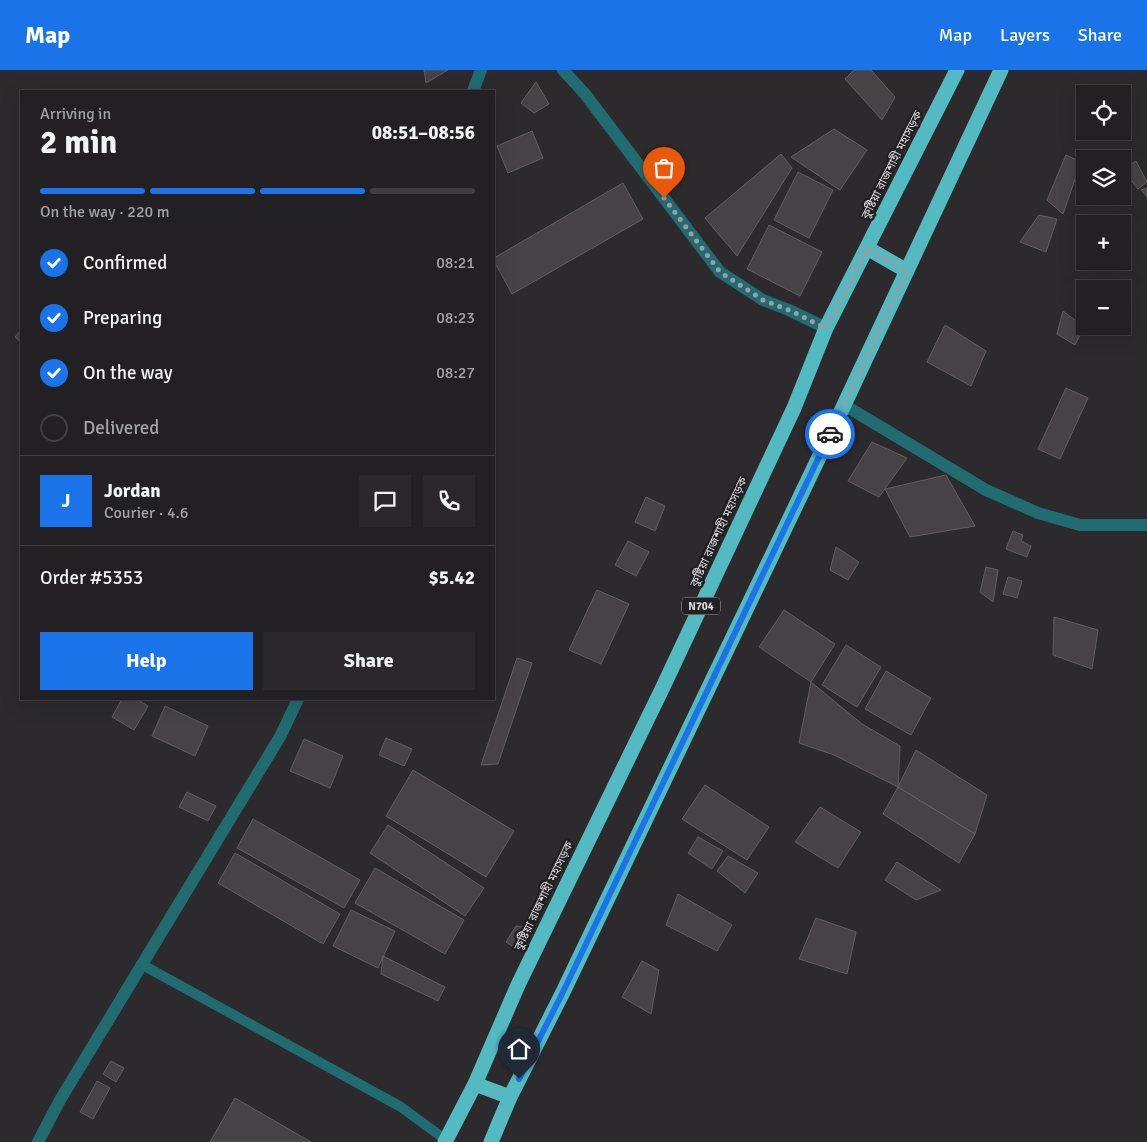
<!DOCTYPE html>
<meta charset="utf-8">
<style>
:root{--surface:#222022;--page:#2a282a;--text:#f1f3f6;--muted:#a2a3a5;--line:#3f3e40;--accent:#1a73e8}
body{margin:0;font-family:Signika,"Noto Sans Bengali",sans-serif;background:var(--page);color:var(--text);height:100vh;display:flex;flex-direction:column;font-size:19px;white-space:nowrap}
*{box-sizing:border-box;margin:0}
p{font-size:16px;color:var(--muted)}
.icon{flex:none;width:28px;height:28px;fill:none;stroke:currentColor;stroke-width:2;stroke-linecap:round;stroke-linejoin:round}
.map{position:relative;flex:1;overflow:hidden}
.details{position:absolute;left:20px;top:20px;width:475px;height:610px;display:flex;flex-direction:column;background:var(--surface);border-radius:0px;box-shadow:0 5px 20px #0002,0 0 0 1px var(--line)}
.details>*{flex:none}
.tools{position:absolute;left:1076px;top:15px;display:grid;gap:10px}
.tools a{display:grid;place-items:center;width:55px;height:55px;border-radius:0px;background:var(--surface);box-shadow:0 5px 20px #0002,0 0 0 1px var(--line);font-size:25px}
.pin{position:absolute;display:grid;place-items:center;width:42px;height:42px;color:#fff;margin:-51px -21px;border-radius:50% 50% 50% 0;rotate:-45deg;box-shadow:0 0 5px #0007}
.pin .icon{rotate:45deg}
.courier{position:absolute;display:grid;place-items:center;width:50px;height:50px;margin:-25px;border:4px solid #1a73e8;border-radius:50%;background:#fff;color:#222;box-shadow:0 1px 6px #0007}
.headline em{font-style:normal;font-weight:700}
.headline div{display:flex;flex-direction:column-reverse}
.headline{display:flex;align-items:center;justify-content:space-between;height:85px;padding:0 20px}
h1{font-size:32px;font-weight:700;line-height:38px}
.bar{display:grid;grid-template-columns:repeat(4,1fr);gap:8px 5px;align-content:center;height:60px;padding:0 20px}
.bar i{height:6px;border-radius:4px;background:var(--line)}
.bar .active{background:var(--accent)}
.bar p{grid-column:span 4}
.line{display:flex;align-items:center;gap:12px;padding:0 20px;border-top:1px solid var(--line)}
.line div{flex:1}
.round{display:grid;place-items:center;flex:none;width:52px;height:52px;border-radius:0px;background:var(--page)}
ol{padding:0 20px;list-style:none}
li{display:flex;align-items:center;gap:15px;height:55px}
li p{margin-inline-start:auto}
li .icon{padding:5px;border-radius:50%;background:var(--accent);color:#fff;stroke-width:4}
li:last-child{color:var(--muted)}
li i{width:28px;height:28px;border:2px solid var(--line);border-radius:50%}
.primary-button{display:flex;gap:10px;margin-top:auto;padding:10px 20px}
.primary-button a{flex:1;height:58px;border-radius:0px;background:var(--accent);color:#fff;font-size:20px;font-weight:700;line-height:58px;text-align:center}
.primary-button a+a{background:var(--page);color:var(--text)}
header{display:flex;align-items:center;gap:30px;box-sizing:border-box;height:70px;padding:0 25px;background:var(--accent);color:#fff}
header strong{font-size:24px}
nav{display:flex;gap:28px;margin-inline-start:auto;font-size:18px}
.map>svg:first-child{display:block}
.building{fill:#464246;stroke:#615d61}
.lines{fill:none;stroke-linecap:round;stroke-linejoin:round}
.lane{stroke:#216c71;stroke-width:10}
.street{stroke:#216c71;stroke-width:12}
.highway{stroke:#53bac1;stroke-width:15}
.done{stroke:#9e9c9f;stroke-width:5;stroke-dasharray:0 9}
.route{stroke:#1a73e8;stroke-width:6}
.labels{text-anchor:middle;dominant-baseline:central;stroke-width:5;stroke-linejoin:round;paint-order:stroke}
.shield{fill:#232024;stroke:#a4a2a5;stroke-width:1}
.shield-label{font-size:11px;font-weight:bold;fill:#dbd9dc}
.street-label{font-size:12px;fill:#dbd9dc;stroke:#232024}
</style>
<header>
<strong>Map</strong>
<nav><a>Map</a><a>Layers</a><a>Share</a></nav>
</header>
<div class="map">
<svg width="1147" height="1072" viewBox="0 0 1147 1072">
<rect width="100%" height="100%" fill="#2d2a2d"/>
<path class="building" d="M424 0H448L426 13Z
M854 0H871L895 27 882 50 845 9Z
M536 12 549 34 534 43 521 33Z
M834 59 867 80 840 120 791 87Z
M532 61 543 88 508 103 497 76Z
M781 84 792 98 737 186 705 148Z
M1066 85 1081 92 1063 144 1047 130Z
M1136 91 1147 112 1138 119 1123 100Z
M798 102 833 120 809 168 774 150Z
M623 113 643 149 512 224 494 191V188Z
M1147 118V127L1141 120Z
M1039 145 1057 149 1046 182 1020 172Z
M769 155 822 182 800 226 747 199Z
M1063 241 1084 257 1075 275 1057 264Z
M945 255 986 281 971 316 927 292Z
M21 260V272L15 267Z
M1066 318 1088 328 1060 389 1038 379Z
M872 372 907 388 879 427 848 411Z
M946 405 975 456 910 467 885 419Z
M646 427 665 436 655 461 635 452Z
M1013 461 1023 465 1021 471 1031 476 1027 487 1006 479Z
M628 471 649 482 636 506 615 495Z
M836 477 859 492 848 510 830 500Z
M986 497 998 500 993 532 980 522Z
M1008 507 1022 511 1017 528 1003 524Z
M597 520 629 534 601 594 569 580Z
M784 540 835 574 811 612 759 577Z
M1054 547 1098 560 1092 599 1053 585Z
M846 575 881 597 857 637 822 615Z
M517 588 532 593 498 694 481 695Z
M886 601 931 628 911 665 865 639Z
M811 612 862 654 900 676 898 717 834 685 799 673Z
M122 629H136L148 636 134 660 112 647Z
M165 636 208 656 195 686 152 666Z
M386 668 412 679 404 696 379 685Z
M304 669 343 686 330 718 290 701Z
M916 680 987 725 975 764 898 717Z
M413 700 514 761 486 807 386 746Z
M705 715 769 757 747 790 682 749Z
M898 717 975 764 959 793 883 744Z
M187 722 216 736 208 751 179 737Z
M820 737 861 762 838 798 795 772Z
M253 749 360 810 344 838 237 778Z
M388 755 484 818 465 846 370 783Z
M698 767 723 781 712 799 688 783Z
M235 783 340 844 323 874 218 813Z
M728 786 758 803 745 823 717 801Z
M897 792 941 820 916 830 885 810Z
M375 798 464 850 445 884 355 833Z
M678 824 732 855 717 881 666 855Z
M351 840 395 861 378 898 333 876Z
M816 848 856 862 847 904 799 889Z
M516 856 535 858 520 881 506 872Z
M383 886 445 917 438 931 381 904Z
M642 891 659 900 651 944 622 927Z
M111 991 124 998 116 1012 103 1004Z
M97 1011 110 1018 93 1049 80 1042Z
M235 1028 311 1072H210Z"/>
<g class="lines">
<path class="lane" d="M141 894 401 1037 446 1070"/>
<path class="street" d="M563 0 585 24 720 202 763 230 789 240 826 258
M473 21 481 0
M844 335 986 420 1038 443 1080 455H1147
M38 1072 60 1030 281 665 298 629"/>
<path class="highway" d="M867 178 907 201
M475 1014 510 1027
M445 1072 475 1014 518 915 663 617 794 338 826 258 957 0
M491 1072 510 1027 563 922 844 335 1001 0"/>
</g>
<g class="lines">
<path class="done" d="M664 128 720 202 763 230 789 240 826 258 867 178 907 201 830 364"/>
<path class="route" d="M519 1009 563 922 830 364"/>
</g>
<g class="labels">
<rect class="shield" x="682" y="527.5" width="38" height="17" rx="4"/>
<g class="shield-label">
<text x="701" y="536">N704</text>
</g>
<g class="street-label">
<text transform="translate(892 95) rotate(-63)">কুষ্টিয়া রাজশাহী মহাসড়ক</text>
<text transform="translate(719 462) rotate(-65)">কুষ্টিয়া রাজশাহী মহাসড়ক</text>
<text transform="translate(544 826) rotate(-64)">কুষ্টিয়া রাজশাহী মহাসড়ক</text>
</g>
</g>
</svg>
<div class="tools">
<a><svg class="icon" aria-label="locate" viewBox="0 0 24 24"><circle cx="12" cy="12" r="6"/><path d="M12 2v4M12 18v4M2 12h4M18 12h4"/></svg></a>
<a><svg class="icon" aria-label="layers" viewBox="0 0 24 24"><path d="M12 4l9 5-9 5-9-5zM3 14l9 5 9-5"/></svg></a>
<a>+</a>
<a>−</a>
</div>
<div class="pin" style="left:664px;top:128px;background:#ea580c"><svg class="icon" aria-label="bag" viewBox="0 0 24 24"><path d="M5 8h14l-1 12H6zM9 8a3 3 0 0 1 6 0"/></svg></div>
<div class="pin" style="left:519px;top:1009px;background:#1f2937"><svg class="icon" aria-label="home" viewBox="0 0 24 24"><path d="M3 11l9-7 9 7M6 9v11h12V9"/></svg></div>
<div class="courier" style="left:830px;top:364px"><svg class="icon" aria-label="car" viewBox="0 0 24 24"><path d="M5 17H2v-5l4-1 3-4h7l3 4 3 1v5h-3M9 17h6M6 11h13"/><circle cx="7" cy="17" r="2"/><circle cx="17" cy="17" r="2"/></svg></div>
<section class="details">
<div class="headline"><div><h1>2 min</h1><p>Arriving in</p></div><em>08:51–08:56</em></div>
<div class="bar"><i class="active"></i><i class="active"></i><i class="active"></i><i></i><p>On the way · 220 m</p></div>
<ol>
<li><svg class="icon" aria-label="check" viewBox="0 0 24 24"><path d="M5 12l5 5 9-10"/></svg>Confirmed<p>08:21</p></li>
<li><svg class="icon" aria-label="check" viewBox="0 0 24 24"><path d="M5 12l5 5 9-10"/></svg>Preparing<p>08:23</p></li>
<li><svg class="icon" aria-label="check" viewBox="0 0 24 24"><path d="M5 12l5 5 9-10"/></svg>On the way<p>08:27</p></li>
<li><i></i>Delivered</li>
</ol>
<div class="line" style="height:90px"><b class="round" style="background:var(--accent);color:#fff">J</b><div><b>Jordan</b><p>Courier · 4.6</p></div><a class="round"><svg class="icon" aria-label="chat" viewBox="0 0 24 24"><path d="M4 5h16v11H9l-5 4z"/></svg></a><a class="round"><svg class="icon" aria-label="phone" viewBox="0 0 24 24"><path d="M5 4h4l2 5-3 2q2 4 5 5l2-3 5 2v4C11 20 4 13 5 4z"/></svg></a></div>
<div class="line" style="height:65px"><div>Order #5353</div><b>$5.42</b></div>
<div class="primary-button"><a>Help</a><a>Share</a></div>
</section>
</div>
